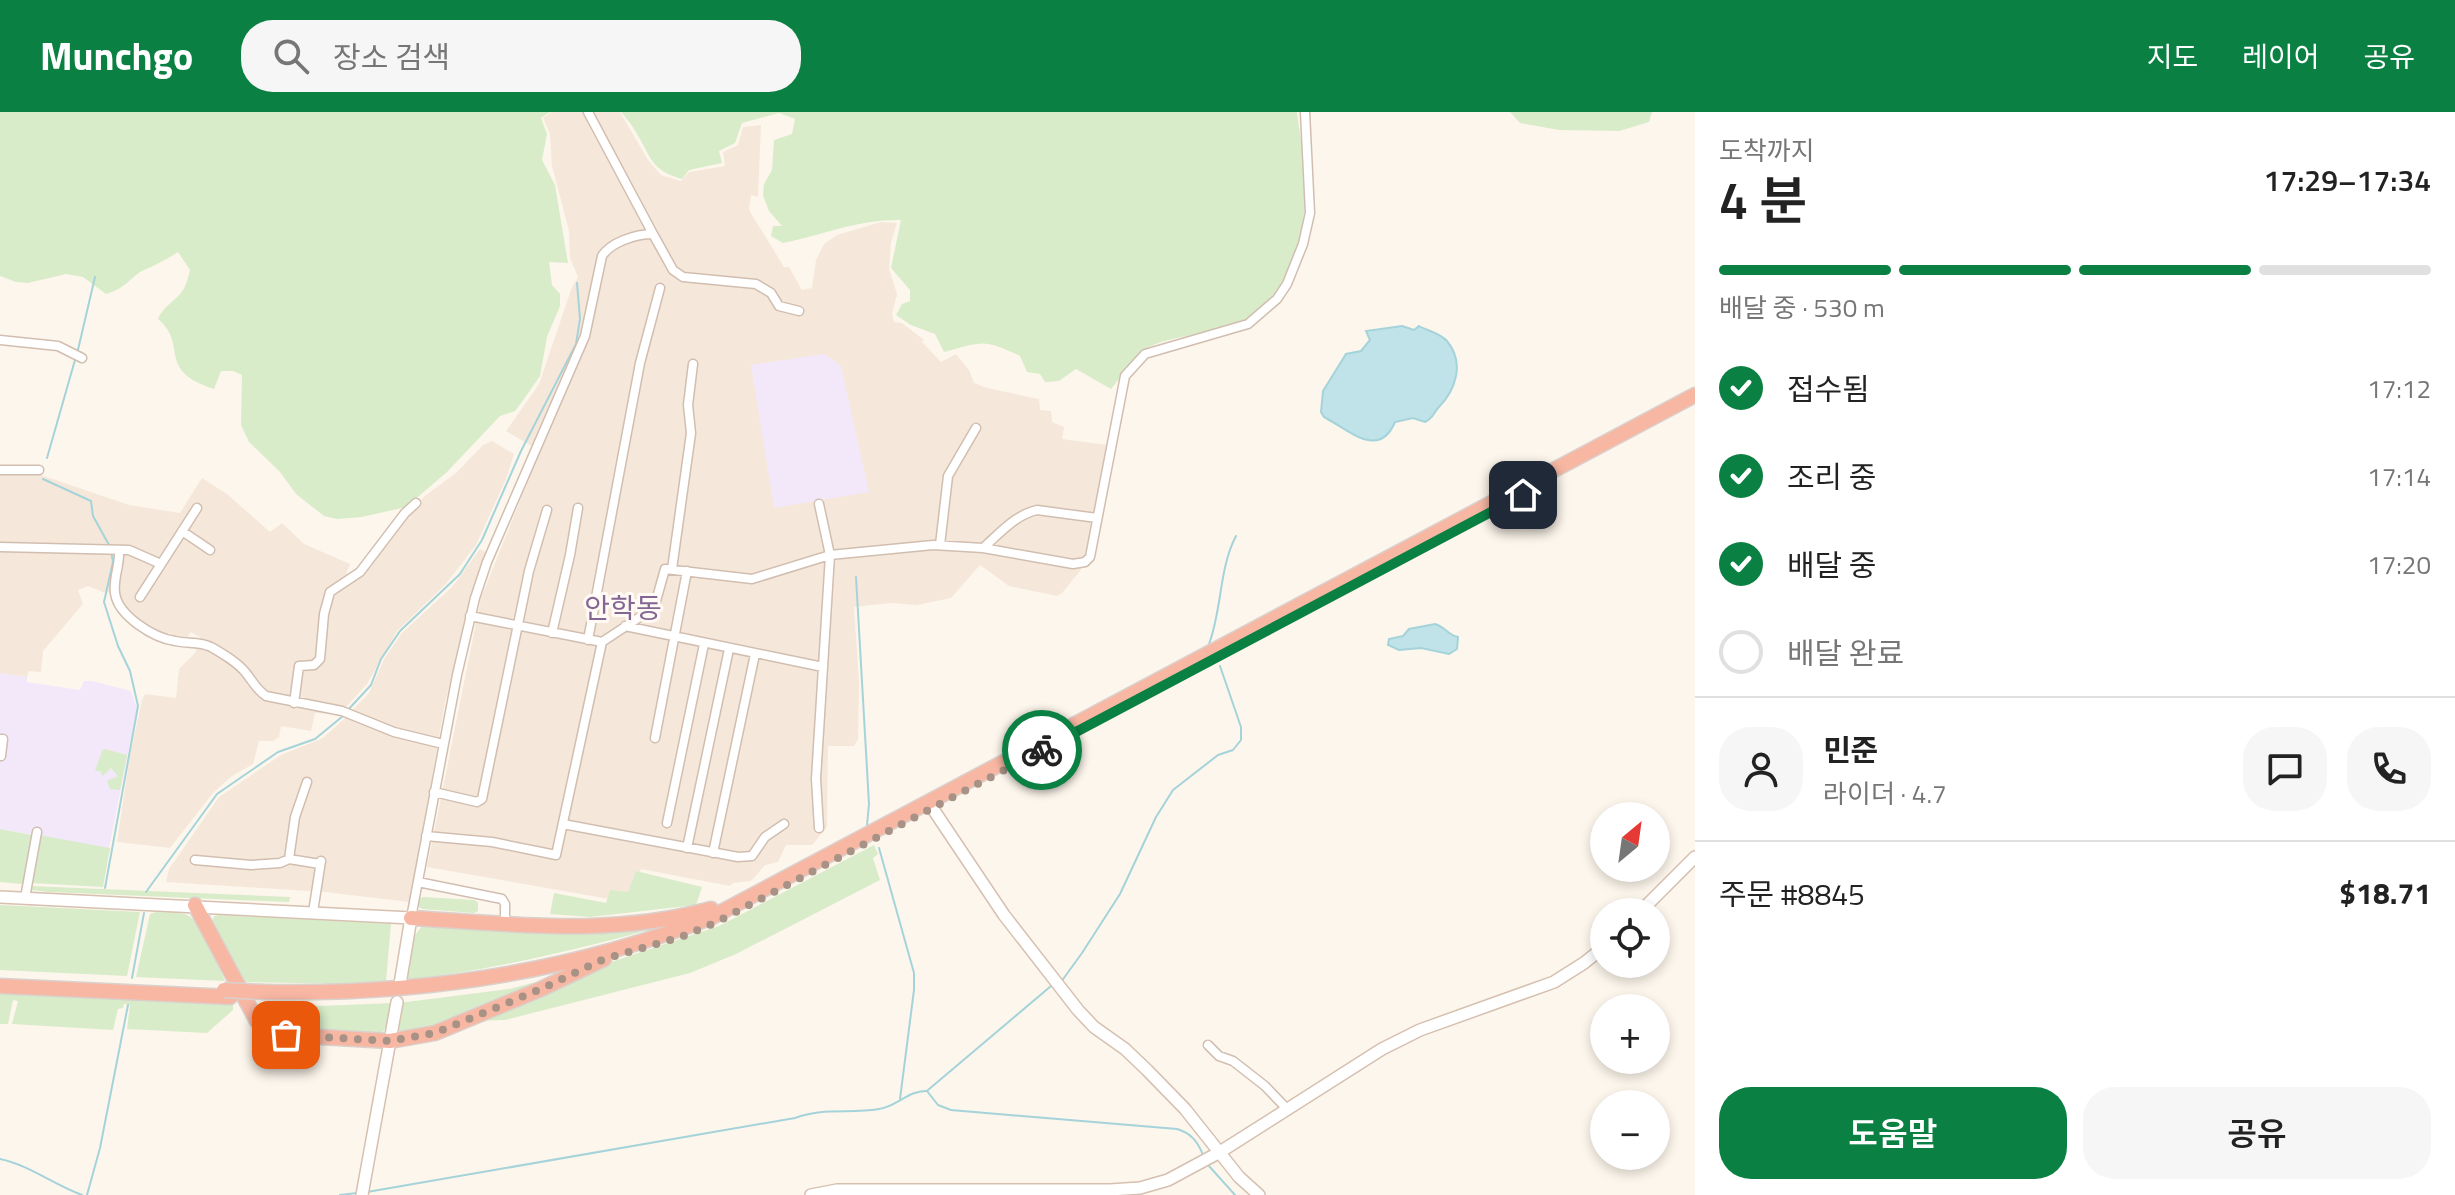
<!DOCTYPE html>
<html lang="ko">
<meta charset="utf-8">
<style>
:root{--surface:#fff;--page:#f6f6f6;--text:#222;--muted:#767676;--line:#e0e0e0;--accent:#0b8043}
body{margin:0;font-family:"Titillium Web","Noto Sans KR",sans-serif;background:var(--page);color:var(--text);height:100vh;display:flex;flex-direction:column;font-size:30px;white-space:nowrap}
*{box-sizing:border-box;margin:0}
p{font-size:26px;color:var(--muted)}
.icon{flex:none;width:44px;height:44px;fill:none;stroke:currentColor;stroke-width:2;stroke-linecap:round;stroke-linejoin:round}
.map{position:relative;flex:1;overflow:hidden}
.side{display:flex;flex-direction:column;background:var(--surface);width:760px}
.side>*{flex:none}
.needle{width:52px;rotate:29deg}
.buttons{position:absolute;left:1590px;top:690px;display:grid;gap:16px}
.buttons a{display:grid;place-items:center;width:80px;height:80px;border-radius:50%;background:var(--surface);box-shadow:0 4px 12px #0003;font-size:40px}
.pin{position:absolute;display:grid;place-items:center;width:68px;height:68px;color:#fff;margin:-34px;border-radius:16px;box-shadow:0 4px 12px #0006}
.courier{position:absolute;display:grid;place-items:center;width:80px;height:80px;margin:-40px;border:6px solid #0b8043;border-radius:50%;background:#fff;color:#222;box-shadow:0 2px 10px #0007}
.headline em{font-style:normal;font-weight:600}
.headline div{display:flex;flex-direction:column-reverse}
.headline{display:flex;align-items:center;justify-content:space-between;height:136px;padding:0 24px}
h1{font-size:52px;font-weight:600;line-height:60px}
.bar{display:grid;grid-template-columns:repeat(4,1fr);gap:12px 8px;align-content:center;height:96px;padding:0 24px}
.bar i{height:10px;border-radius:6px;background:var(--line)}
.bar .current{background:var(--accent)}
.bar p{grid-column:span 4}
.line{display:flex;align-items:center;gap:20px;padding:0 24px;border-top:2px solid var(--line)}
.line div{flex:1}
.round{display:grid;place-items:center;flex:none;width:84px;height:84px;border-radius:32px;background:var(--page)}
ol{padding:0 24px;list-style:none}
li{display:flex;align-items:center;gap:24px;height:88px}
li p{margin-inline-start:auto}
li .icon{padding:8px;border-radius:50%;background:var(--accent);color:#fff;stroke-width:4}
li:last-child{color:var(--muted)}
li i{width:44px;height:44px;border:4px solid var(--line);border-radius:50%}
.action{display:flex;gap:16px;margin-top:auto;padding:16px 24px}
.action a{flex:1;height:92px;border-radius:32px;background:var(--accent);color:#fff;font-size:32px;font-weight:600;line-height:92px;text-align:center}
.action a+a{background:var(--page);color:var(--text)}
header{display:flex;align-items:center;gap:48px;box-sizing:border-box;height:112px;padding:0 40px;background:var(--accent);color:#fff}
header strong{font-size:38px}
nav{display:flex;gap:44px;margin-inline-start:auto;font-size:28px}
.search{width:560px;height:72px;background:var(--page);display:flex;align-items:center;gap:20px;box-sizing:border-box;padding:0 28px;border-radius:32px;color:var(--muted);font-size:30px}
main{display:flex;flex:1;min-height:0}
.map>svg:first-child{display:block}
.residential{fill:#f5e8da}
.education{fill:#f3e8fa}
.green{fill:#d8ecc9}
.water{fill:#bfe3e8;stroke:#a5d3da;stroke-width:2}
.lines{fill:none;stroke-linecap:round;stroke-linejoin:round}
.stream{stroke:#a5d3da;stroke-width:2}
.street-casing{stroke:#d1beb0;stroke-width:11}
.secondary-casing{stroke:#d6c0b0;stroke-width:14}
.highway-casing{stroke:#dad1cd;stroke-width:17}
.street{stroke:#fff;stroke-width:8}
.secondary{stroke:#fff;stroke-width:11}
.highway{stroke:#f7b7a3;stroke-width:14}
.highway-bridge-casing{stroke:#dad1cd;stroke-width:17;stroke-linecap:butt}
.highway-bridge{stroke:#f7b7a3;stroke-width:14}
.done{stroke:#a89285;stroke-width:8;stroke-dasharray:0 14.4}
.route{stroke:#0b8043;stroke-width:10}
.labels{text-anchor:middle;dominant-baseline:central;stroke-width:6;stroke-linejoin:round;paint-order:stroke}
.quarter-label{font-size:28px;fill:#846695;stroke:#fffaf3}
</style>
<header>
<strong>Munchgo</strong>
<div class="search"><svg class="icon" aria-label="search" viewBox="0 0 24 24"><circle cx="10" cy="10" r="6"/><path d="M15 15l6 6"/></svg>장소 검색</div>
<nav><a>지도</a><a>레이어</a><a>공유</a></nav>
</header>
<main>
<div class="map">
<svg width="1695" height="1083" viewBox="0 0 1695 1083">
<rect width="100%" height="100%" fill="#fdf6ec"/>
<path class="residential" d="M552 0H620L648 48 661 63 681 69 689 60 725 54 723 40 738 33 743 15 761 13 758 85 751 83 749 98 784 155H789L802 178 812 176 816 148 824 132 837 123 881 110 897 111 891 130 889 157 897 182 892 202 894 210 902 211 924 228 922 230 941 250 956 242 969 258 974 271 987 276 1039 287 1040 298 1051 299 1052 310 1064 315 1062 327 1107 333 1088 442 1080 459 1062 481 1057 484 1009 474 980 453 951 486 917 493 891 491 854 495 859 570 858 627 854 634H828L827 715 812 733H786L778 750 765 753 751 769 733 771 730 774 641 757 634 779 620 789 427 755 481 486 540 339 506 319 539 272 572 175 578 165 570 146 569 119 552 54 550 22 543 6Z
M492 329 514 342 506 367 476 433 445 473 397 519 367 572 347 594 337 602 315 601 311 619 281 614 279 625 273 629H259L253 652 232 664 213 681 170 736 117 730 130 643 142 588 145 582 176 586 179 557 195 541 201 526 191 520 185 528H182L169 521 166 525 156 521 127 499 117 481 103 480 88 474 78 478 83 492 43 539 41 560 29 559 27 565 0 561V361L41 363 129 393 180 401 202 366 227 382 270 420 282 411 304 432 350 452 344 467 349 473 375 448 411 399 425 384 457 360 483 333Z
M480 437 489 442 472 486 445 591 410 790 324 780 166 770 169 757 219 685 281 643 323 626 344 607 369 581 384 547 402 521 453 474Z"/>
<path class="education" d="M824 242 841 254 869 380 774 396 751 253Z
M0 561 27 565V570L80 578 84 569H92L131 579 137 596 109 736 0 717Z"/>
<path class="green" d="M0 0H550L541 6 547 22 542 48 555 73 568 151 549 150 552 173 560 182V194L547 225 540 264 524 287 515 299 500 304 447 360 406 395 362 405 337 407 324 404 296 382 280 360 249 330 241 313 242 263 233 259H221L214 277C155 258 189 233 158 207 162 196 172 191 180 182 186 176 188 166 190 158L178 140C167 147 156 153 144 158 130 165 127 176 106 182L83 165 66 162 28 171 16 170 0 164Z
M621 0H1297C1300 26 1306 53 1306 79 1305 125 1287 189 1241 210 1216 221 1160 225 1142 239 1130 249 1121 266 1111 277L1076 257 1059 269 1045 270 1040 262 1027 260 1020 244C983 226 982 230 944 240L935 222 911 213 896 203 902 192 910 189V178L891 156 901 108C859 107 823 123 783 131L771 124 773 114H782L769 99 763 83 764 72 772 58 774 28 792 22 795 7 779 1 742 11 735 31 719 39 722 51 689 58 682 67C651 58 652 47 637 22 633 14 627 7 621 0Z
M1510 0H1652L1649 10 1619 19 1559 18 1520 11Z
M105 637 127 643 120 678 110 677 107 669 118 664 111 656 103 664 100 659H95L102 639Z
M0 717 32 723 23 772 0 770Z
M39 723 110 736 103 775 31 771Z
M874 733 878 742 873 746 880 768 736 842 690 861 505 908 471 909 608 851 719 814Z
M636 759 702 775 696 793 590 805 550 802 554 781 606 791 610 778 628 780Z
M30 774 290 785 289 790 49 780 31 778Z
M423 785 475 788 478 791V799L474 801 422 797 419 795V787Z
M0 793 140 800 127 864 0 858Z
M156 800C165 801 179 799 187 803 203 810 218 853 225 869L136 865 150 802Z
M219 803 391 812 386 869 351 872 240 870 211 814 214 804Z
M682 809C591 834 501 857 406 868L412 827 422 814 551 821 636 819V817Z
M567 862 437 915 396 923 399 891 509 877Z
M0 880 233 891V898L207 921 127 917 130 893 124 892 123 896 118 897 113 918 12 912 18 889 13 888 8 912H0Z
M394 891C387 901 389 916 380 923L280 917 259 905 255 892 319 894Z"/>
<path class="water" d="M1402 214 1414 218 1419 214C1428 219 1440 221 1447 229 1465 251 1456 278 1438 296 1433 302 1433 306 1425 310L1413 306 1395 310C1379 348 1349 318 1324 305L1321 300 1323 279 1346 242 1361 239 1370 228 1366 219Z
M1435 512C1446 515 1447 523 1458 525L1457 537 1449 542 1421 536 1399 538 1388 533 1389 527 1403 524 1409 517Z"/>
<g class="lines">
<path class="stream" d="M77 242 95 165
M47 346 75 248
M43 367 91 389 93 404 109 433
M856 465 869 692 867 713
M1209 532C1222 498 1219 456 1236 424
M347 599 371 573 381 547 400 519 460 462 482 428 521 339 576 232 580 207 577 171
M879 736 914 861V878L900 987
M105 776 138 594 130 559 118 534 104 490 113 450 111 439
M146 780 217 682 278 640 315 627 343 604
M132 866 144 801
M1061 870 1082 841 1120 782 1156 705 1173 678 1218 643 1233 638 1241 628V615L1220 554
M928 978 1051 874
M0 1047C29 1053 54 1073 82 1083
M1209 1054 1235 1083
M367 1080 795 1006C823 995 850 1002 879 997 896 995 909 978 927 979L938 993 951 998 1177 1017C1191 1021 1198 1030 1203 1043
M87 1083 100 1036 128 893
M340 1083 357 1081"/>
<g class="street-casing">
<path id="street" d="M588 0 653 122
M0 228 58 234 82 246
M0 358H39
M819 392 830 443 816 667 819 716
M182 419 210 438
M940 433 948 364 976 316
M0 435 129 438 161 452
M983 436C1000 421 1015 403 1037 398L1097 406
M119 439C120 454 113 466 115 481 118 504 154 526 175 529 188 532 199 529 211 535 223 542 237 550 246 561 253 570 257 578 266 584L342 599 394 620 443 632
M672 457 691 321 688 293 693 252
M140 485 197 396
M470 504 602 530 649 499 656 489 665 457 752 467 830 443 933 433 983 436 1073 452 1085 450 1090 445 1125 264 1145 242 1248 212 1277 187 1287 172 1303 132 1310 101 1305 0
M625 514 823 555
M552 521 570 443 578 396
M588 528 640 251 660 176
M294 591 299 554 314 553 320 547 324 502 330 480 360 460 405 401 416 391
M655 626 687 459
M0 627H3L1 644
M434 680 477 690 482 687 529 459 547 398
M667 711 704 532
M563 712 738 745 752 744 765 725 784 712
M426 724 492 730 556 743 602 530
M687 736 729 537
M713 741 755 542
M289 747 295 705 307 670
M195 748 251 753 280 751 289 747 320 752
M418 770 502 787 505 792V811
M25 786 37 720
M313 800 321 749
M411 806 457 563 475 486 487 450 585 224 602 144C611 130 636 122 653 122L673 158 683 165 756 172 771 181 779 194 799 199
M1208 933 1219 944 1233 949 1265 974 1288 998"/>
</g>
<g class="secondary-casing">
<path id="secondary" d="M933 697 1004 803 1078 898 1094 915 1125 937 1147 958 1185 997 1239 1065 1259 1083
M0 785 411 806 400 872
M1640 800 1695 745
M362 1083 397 890
M811 1083 837 1078H1110L1140 1076 1168 1068 1220 1040 1382 937 1420 918 1554 870 1584 851 1604 835"/>
</g>
<g class="highway-casing">
<path id="highway" d="M195 793 257 909 269 918 286 923 390 929 435 921 541 877 604 847
M411 806C514 812 610 825 711 797
M0 874 230 885
M263 880C416 883 569 861 712 805L1695 283"/>
</g>
<use href="#street" class="street"/>
<use href="#secondary" class="secondary"/>
<use href="#highway" class="highway"/>
<g class="highway-bridge-casing">
<path id="highway-bridge" d="M224 878 263 880"/>
</g>
<use href="#highway-bridge" class="highway-bridge"/>
</g>
<g class="lines">
<path class="done" d="M286 923 390 929 435 921 541 877 604 847 681 825 717 810 1042 638"/>
<path class="route" d="M1042 638 1523 383"/>
</g>
<g class="labels">
<g class="quarter-label">
<text x="623" y="495">안학동</text>
</g>
</g>
</svg>
<div class="buttons">
<a><svg class="needle" viewBox="-14 -14 28 28"><path d="M0-13l5 13h-10z" fill="#e53935"/><path d="M0 13l5-13h-10z" fill="#767676"/></svg></a>
<a><svg class="icon" aria-label="locate" viewBox="0 0 24 24"><circle cx="12" cy="12" r="6"/><path d="M12 2v4M12 18v4M2 12h4M18 12h4"/></svg></a>
<a>+</a>
<a>−</a>
</div>
<div class="pin" style="left:286px;top:923px;background:#ea580c"><svg class="icon" aria-label="bag" viewBox="0 0 24 24"><path d="M5 8h14l-1 12H6zM9 8a3 3 0 0 1 6 0"/></svg></div>
<div class="pin" style="left:1523px;top:383px;background:#1f2937"><svg class="icon" aria-label="home" viewBox="0 0 24 24"><path d="M3 11l9-7 9 7M6 9v11h12V9"/></svg></div>
<div class="courier" style="left:1042px;top:638px"><svg class="icon" aria-label="bike" viewBox="0 0 24 24"><circle cx="6" cy="16" r="4"/><circle cx="18" cy="16" r="4"/><path d="M6 16l4-8h5l3 8M10 8l3 8H6M13 5h3"/></svg></div>
</div>
<section class="side">
<div class="headline"><div><h1>4 분</h1><p>도착까지</p></div><em>17:29–17:34</em></div>
<div class="bar"><i class="current"></i><i class="current"></i><i class="current"></i><i></i><p>배달 중 · 530 m</p></div>
<ol>
<li><svg class="icon" aria-label="check" viewBox="0 0 24 24"><path d="M5 12l5 5 9-10"/></svg>접수됨<p>17:12</p></li>
<li><svg class="icon" aria-label="check" viewBox="0 0 24 24"><path d="M5 12l5 5 9-10"/></svg>조리 중<p>17:14</p></li>
<li><svg class="icon" aria-label="check" viewBox="0 0 24 24"><path d="M5 12l5 5 9-10"/></svg>배달 중<p>17:20</p></li>
<li><i></i>배달 완료</li>
</ol>
<div class="line" style="height:144px"><a class="round"><svg class="icon" aria-label="person" viewBox="0 0 24 24"><circle cx="12" cy="8" r="4"/><path d="M4 21q1-7 8-7t8 7"/></svg></a><div><b>민준</b><p>라이더 · 4.7</p></div><a class="round"><svg class="icon" aria-label="chat" viewBox="0 0 24 24"><path d="M4 5h16v11H9l-5 4z"/></svg></a><a class="round"><svg class="icon" aria-label="phone" viewBox="0 0 24 24"><path d="M5 4h4l2 5-3 2q2 4 5 5l2-3 5 2v4C11 20 4 13 5 4z"/></svg></a></div>
<div class="line" style="height:104px"><div>주문 #8845</div><b>$18.71</b></div>
<div class="action"><a>도움말</a><a>공유</a></div>
</section>
</main>
